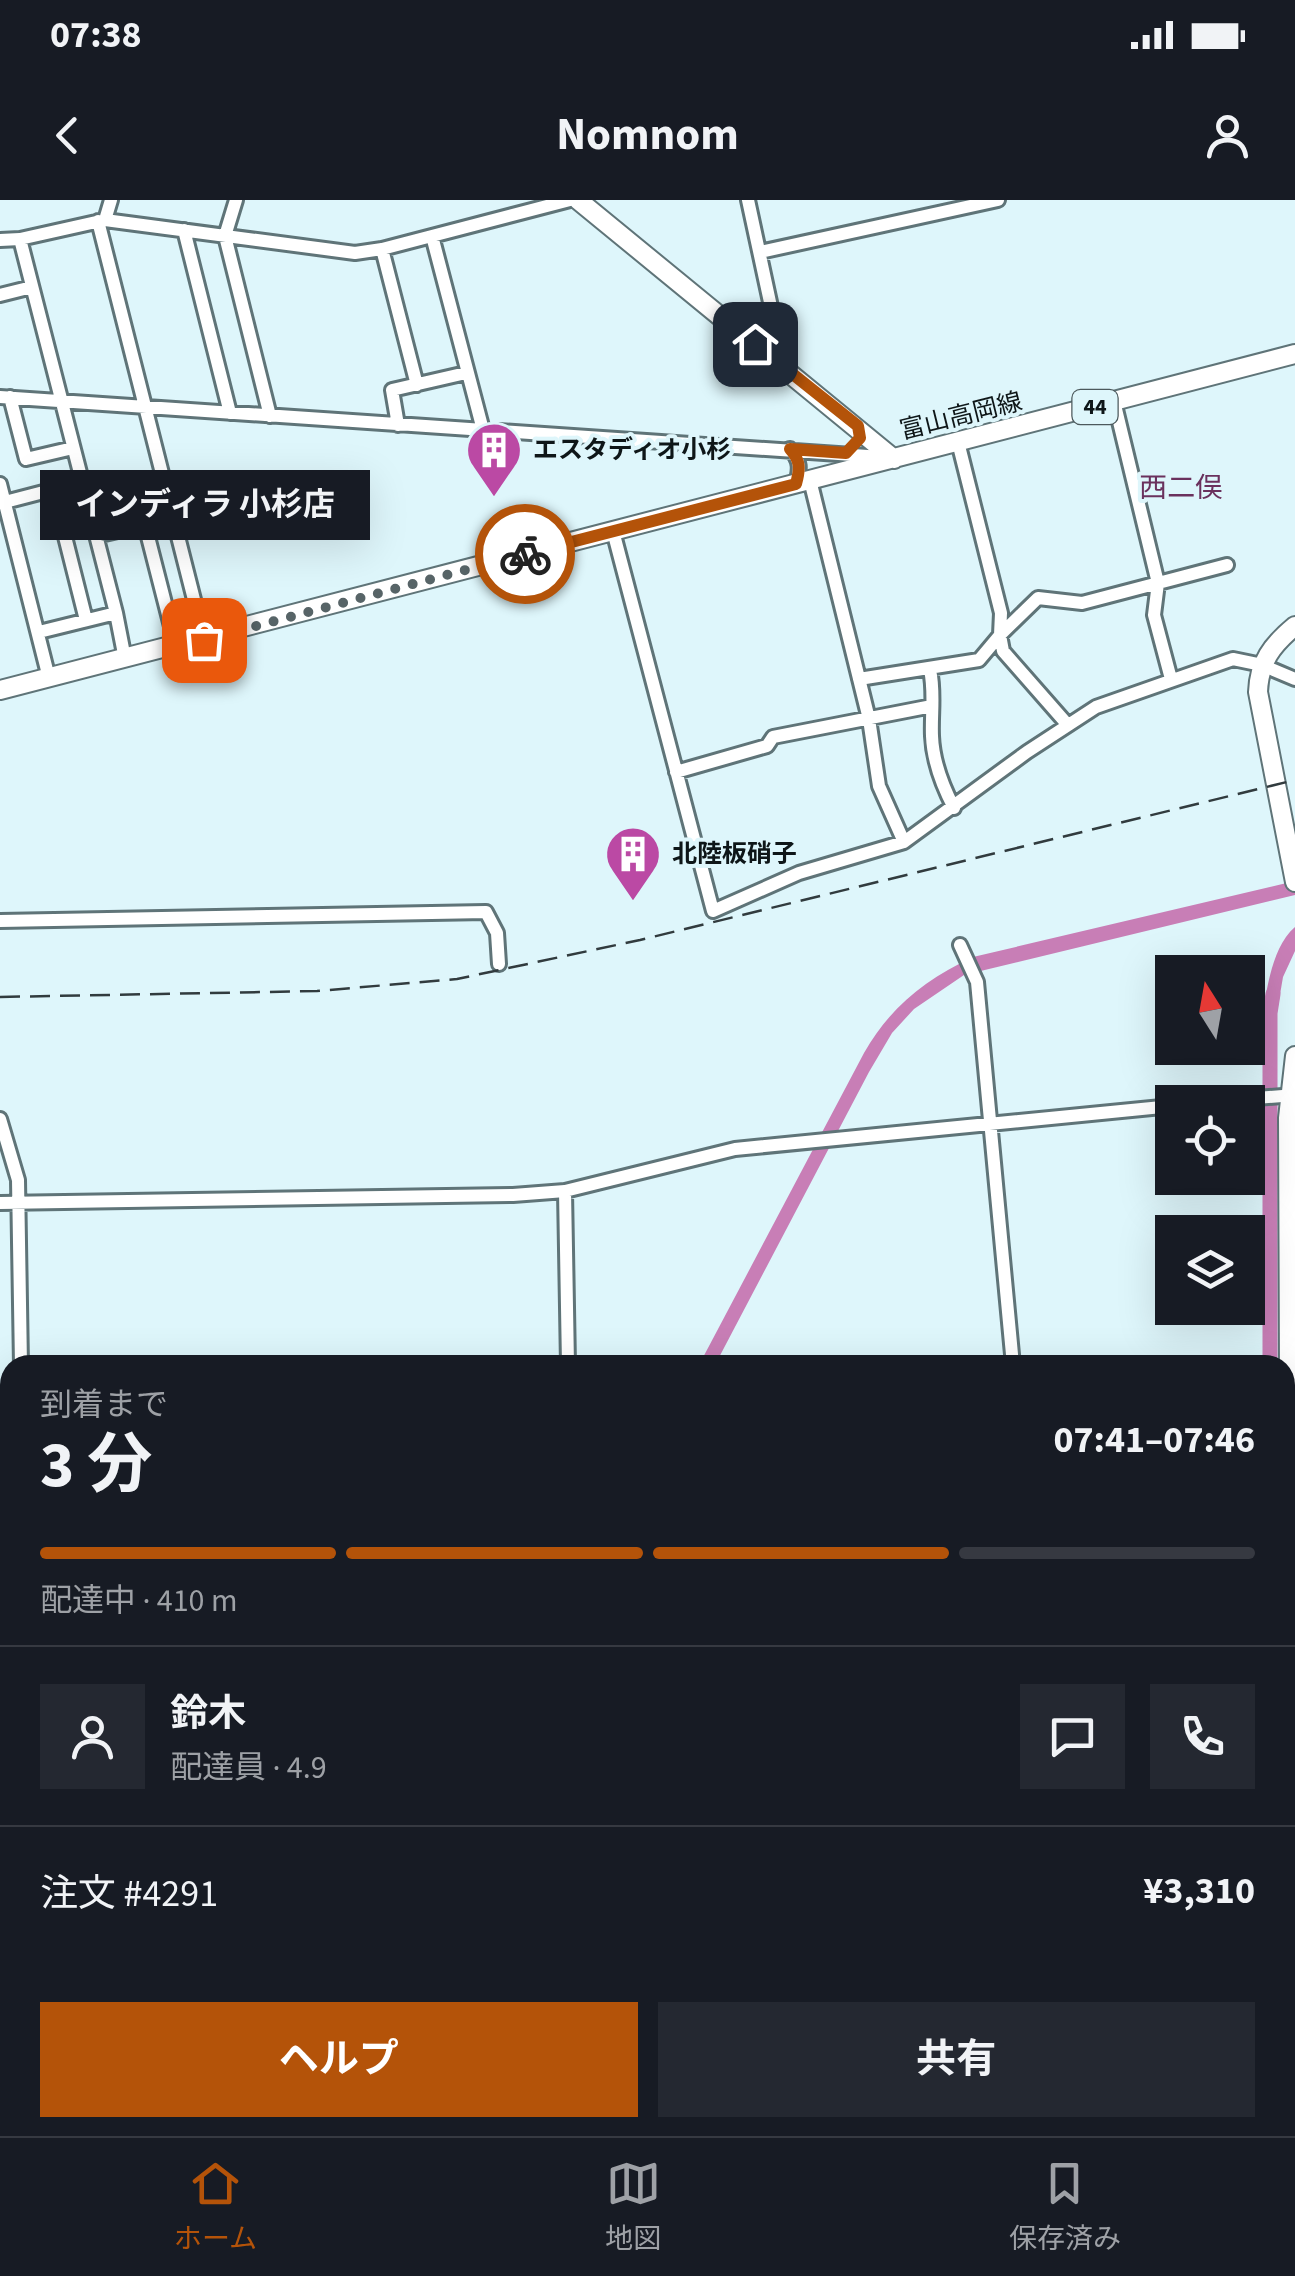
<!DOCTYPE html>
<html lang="ja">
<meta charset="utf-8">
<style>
:root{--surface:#171b24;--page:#242831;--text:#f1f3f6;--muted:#9ea1a6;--line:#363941;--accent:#b45309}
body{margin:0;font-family:"Source Sans 3","Noto Sans JP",sans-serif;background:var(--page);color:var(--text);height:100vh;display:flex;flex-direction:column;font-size:38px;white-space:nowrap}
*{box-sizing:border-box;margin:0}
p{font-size:32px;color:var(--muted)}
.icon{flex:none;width:55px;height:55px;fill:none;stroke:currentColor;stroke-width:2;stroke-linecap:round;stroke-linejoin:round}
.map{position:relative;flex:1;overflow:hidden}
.sheet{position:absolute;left:0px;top:1155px;width:1295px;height:782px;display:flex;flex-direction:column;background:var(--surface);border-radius:30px 30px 0 0;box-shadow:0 10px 40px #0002}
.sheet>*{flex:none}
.needle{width:65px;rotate:349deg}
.controls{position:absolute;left:1155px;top:755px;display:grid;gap:20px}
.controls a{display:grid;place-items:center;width:110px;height:110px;border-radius:0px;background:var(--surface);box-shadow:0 10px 40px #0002;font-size:50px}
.pin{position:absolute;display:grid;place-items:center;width:85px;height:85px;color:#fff;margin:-42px;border-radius:20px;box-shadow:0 5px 15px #0006}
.courier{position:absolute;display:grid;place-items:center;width:100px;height:100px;margin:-50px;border:8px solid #b45309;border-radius:50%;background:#fff;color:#222;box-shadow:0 2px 12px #0007}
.bubble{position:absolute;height:70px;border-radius:0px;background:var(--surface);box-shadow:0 10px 40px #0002;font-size:32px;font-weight:700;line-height:70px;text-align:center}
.headline em{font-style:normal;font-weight:700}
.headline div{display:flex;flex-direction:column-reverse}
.headline{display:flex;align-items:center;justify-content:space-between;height:170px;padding:0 40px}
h1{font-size:65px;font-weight:700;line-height:75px}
.bar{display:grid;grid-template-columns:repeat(4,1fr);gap:15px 10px;align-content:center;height:120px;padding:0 40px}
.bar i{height:12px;border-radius:8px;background:var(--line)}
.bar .on{background:var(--accent)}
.bar p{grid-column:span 4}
.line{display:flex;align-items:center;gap:25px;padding:0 40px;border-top:2px solid var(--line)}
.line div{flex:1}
.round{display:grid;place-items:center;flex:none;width:105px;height:105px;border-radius:0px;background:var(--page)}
.cta{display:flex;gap:20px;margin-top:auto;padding:20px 40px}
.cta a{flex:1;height:115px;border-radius:0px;background:var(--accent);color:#fff;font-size:40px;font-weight:700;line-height:115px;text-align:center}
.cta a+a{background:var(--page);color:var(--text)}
.status{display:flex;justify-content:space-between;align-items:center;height:70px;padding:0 50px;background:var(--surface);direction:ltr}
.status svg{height:28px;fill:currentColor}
header{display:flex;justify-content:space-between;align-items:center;height:130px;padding:0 40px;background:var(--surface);font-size:45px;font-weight:700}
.tabs{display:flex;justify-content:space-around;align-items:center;height:140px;border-top:2px solid var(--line);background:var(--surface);font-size:28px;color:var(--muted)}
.tabs a{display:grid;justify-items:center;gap:5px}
.tabs .on{color:var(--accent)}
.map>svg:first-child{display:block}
.water{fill:#c87eb6}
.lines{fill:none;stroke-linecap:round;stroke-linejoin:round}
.stream{stroke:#c87eb6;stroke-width:2.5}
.river{stroke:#c87eb6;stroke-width:15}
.minor-casing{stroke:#5f7478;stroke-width:18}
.major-casing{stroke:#5f7478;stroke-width:22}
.minor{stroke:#fff;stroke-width:12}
.major{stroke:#fff;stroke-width:18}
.rail{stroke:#313b3e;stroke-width:2.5;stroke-dasharray:20 10;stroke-linecap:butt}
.done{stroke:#576467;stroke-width:10;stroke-dasharray:0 18}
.route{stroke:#b45309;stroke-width:12}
.labels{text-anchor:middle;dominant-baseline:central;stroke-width:8;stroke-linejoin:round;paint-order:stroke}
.shield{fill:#def6fb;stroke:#4c595c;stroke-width:2.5}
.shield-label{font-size:22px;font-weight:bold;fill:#0e1618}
.street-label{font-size:25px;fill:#0e1618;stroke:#def6fb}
.poi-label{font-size:25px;font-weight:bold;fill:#0e1618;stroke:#def6fb;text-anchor:start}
.neighbourhood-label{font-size:28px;fill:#6a315d;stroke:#def6fb}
</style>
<div class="status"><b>07:38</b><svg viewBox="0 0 49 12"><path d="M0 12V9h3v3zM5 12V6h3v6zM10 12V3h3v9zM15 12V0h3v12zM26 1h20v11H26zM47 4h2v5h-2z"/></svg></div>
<header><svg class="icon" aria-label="back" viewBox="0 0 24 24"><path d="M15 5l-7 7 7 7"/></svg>Nomnom<svg class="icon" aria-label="person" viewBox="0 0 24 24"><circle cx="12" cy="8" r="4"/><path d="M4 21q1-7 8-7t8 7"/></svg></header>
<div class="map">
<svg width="1295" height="1936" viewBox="0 0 1295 1936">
<rect width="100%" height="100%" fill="#def6fb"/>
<path class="water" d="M1295 681V695L964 775 914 809 892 833 869 872 715 1165H699L864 853C891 806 925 780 973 757Z
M1295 727V751L1283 777 1277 812 1263 811C1268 784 1273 746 1295 727Z"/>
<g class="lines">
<path class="stream" d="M0 1785 10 1813
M46 1928 47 1936"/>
<path class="river" d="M1270 1165V813L1273 794
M1273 1928 1274 1936"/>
<g class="minor-casing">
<path id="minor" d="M236 0 225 36 270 216
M748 0 784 167
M105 20 111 0
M98 21 204 439
M184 30 230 213
M432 36 483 230
M20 39 116 413 125 459
M0 40 20 39 105 20 355 53 382 49 570 0
M382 49 417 185
M760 52 998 0
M0 95 32 87
M0 197 882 257
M10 197 26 259 73 248
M1114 201 1158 383 1154 415 1171 479
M398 225 392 190 466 173
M958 242 1001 413 1000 435 1003 451 1067 524
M790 249C801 261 800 269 796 284
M810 280 869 519 879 586 904 642
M0 284 49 478
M53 289 86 420
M5 302 82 282
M145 325 176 446
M613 331 713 711 799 673 904 642 1027 552 1096 507 1233 459 1262 465 1295 479
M96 336 174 318
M39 432 116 413
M930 470C935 492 931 514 932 536 933 562 942 585 954 608
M859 479 979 460 1000 435 1038 398 1082 403 1227 365
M676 572 767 546 773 537 932 506
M0 721 486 712 497 733 499 764
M960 745 977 782 1013 1165
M1205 902 1295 895
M0 919 18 980 21 1165
M565 991 568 1165
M0 1003 513 995 565 991 735 949 1172 906
M0 1518 10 1504
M1285 1921 1287 1936
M808 1928 809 1936
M1084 1928 1085 1936
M532 1936 625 1928"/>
</g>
<g class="major-casing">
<path id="major" d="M578 0 894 259
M1295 426C1272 445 1259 462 1258 492L1295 682
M0 490 1295 154
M1295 856 1288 918 1290 1423 1286 1657 1295 1661"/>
</g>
<use href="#minor" class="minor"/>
<use href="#major" class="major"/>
<path class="rail" d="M0 797 317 791 457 779 640 740 1295 580"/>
</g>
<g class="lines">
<path class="done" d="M204 440 525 354"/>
<path class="route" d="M525 354 796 284C800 269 801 261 790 249L846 253 860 238 858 226 755 144"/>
</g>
<defs>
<g id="building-pin" transform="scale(2.875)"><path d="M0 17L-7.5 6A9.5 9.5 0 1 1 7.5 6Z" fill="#bb49a4" stroke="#def6fb"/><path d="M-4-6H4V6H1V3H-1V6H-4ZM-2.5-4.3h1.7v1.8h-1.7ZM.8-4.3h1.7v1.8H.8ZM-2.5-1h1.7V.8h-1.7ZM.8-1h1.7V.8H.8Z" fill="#fff"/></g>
</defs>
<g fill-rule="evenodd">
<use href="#building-pin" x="494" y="250"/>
<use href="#building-pin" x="633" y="654"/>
</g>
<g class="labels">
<rect class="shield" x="1072.5" y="190" width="45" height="34" rx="8"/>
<g class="shield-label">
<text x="1095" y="207">44</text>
</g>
<g class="street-label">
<text transform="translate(961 216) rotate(-14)">富山高岡線</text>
</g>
<g class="poi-label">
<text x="533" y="250">エスタディオ小杉</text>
<text x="672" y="654">北陸板硝子</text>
</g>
<g class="neighbourhood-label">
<text x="1181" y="288">西二俣</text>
</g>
</g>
</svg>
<div class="controls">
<a><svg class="needle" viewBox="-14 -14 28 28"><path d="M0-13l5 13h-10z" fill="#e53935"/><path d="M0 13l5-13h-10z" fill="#9ea1a6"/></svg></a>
<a><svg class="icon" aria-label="locate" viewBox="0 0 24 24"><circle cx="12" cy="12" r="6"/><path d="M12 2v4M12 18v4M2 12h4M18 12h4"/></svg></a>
<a><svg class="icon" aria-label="layers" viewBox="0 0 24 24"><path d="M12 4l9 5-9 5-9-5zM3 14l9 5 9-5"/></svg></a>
</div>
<div class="pin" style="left:204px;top:440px;background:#ea580c"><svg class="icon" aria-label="bag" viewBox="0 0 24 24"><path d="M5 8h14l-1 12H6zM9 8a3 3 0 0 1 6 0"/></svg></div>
<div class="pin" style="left:755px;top:144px;background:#1f2937"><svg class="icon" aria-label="home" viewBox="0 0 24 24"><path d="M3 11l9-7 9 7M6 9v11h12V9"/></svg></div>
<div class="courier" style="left:525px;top:354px"><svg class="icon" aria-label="bike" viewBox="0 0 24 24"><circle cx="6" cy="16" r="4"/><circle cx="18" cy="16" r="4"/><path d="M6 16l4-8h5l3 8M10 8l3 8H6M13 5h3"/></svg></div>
<div class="bubble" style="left:40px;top:270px;width:330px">インディラ 小杉店</div>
<section class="sheet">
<div class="headline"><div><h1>3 分</h1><p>到着まで</p></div><em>07:41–07:46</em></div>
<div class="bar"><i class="on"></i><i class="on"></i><i class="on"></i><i></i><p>配達中 · 410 m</p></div>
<div class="line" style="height:180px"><a class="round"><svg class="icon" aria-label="person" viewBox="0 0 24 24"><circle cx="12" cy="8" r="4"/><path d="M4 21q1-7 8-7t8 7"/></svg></a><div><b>鈴木</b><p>配達員 · 4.9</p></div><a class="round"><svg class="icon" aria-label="chat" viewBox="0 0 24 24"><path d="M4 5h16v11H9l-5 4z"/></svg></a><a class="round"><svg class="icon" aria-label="phone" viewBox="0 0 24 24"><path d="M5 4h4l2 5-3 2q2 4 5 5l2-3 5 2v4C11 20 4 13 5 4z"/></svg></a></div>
<div class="line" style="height:130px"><div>注文 #4291</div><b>¥3,310</b></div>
<div class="cta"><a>ヘルプ</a><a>共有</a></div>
</section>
</div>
<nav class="tabs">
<a class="on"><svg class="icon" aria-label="home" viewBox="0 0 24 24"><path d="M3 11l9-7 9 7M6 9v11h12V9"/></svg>ホーム</a>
<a><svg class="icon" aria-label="map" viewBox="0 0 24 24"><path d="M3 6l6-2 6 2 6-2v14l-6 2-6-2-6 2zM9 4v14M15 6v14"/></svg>地図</a>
<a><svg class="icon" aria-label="saved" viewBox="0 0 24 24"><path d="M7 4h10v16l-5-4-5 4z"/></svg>保存済み</a>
</nav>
